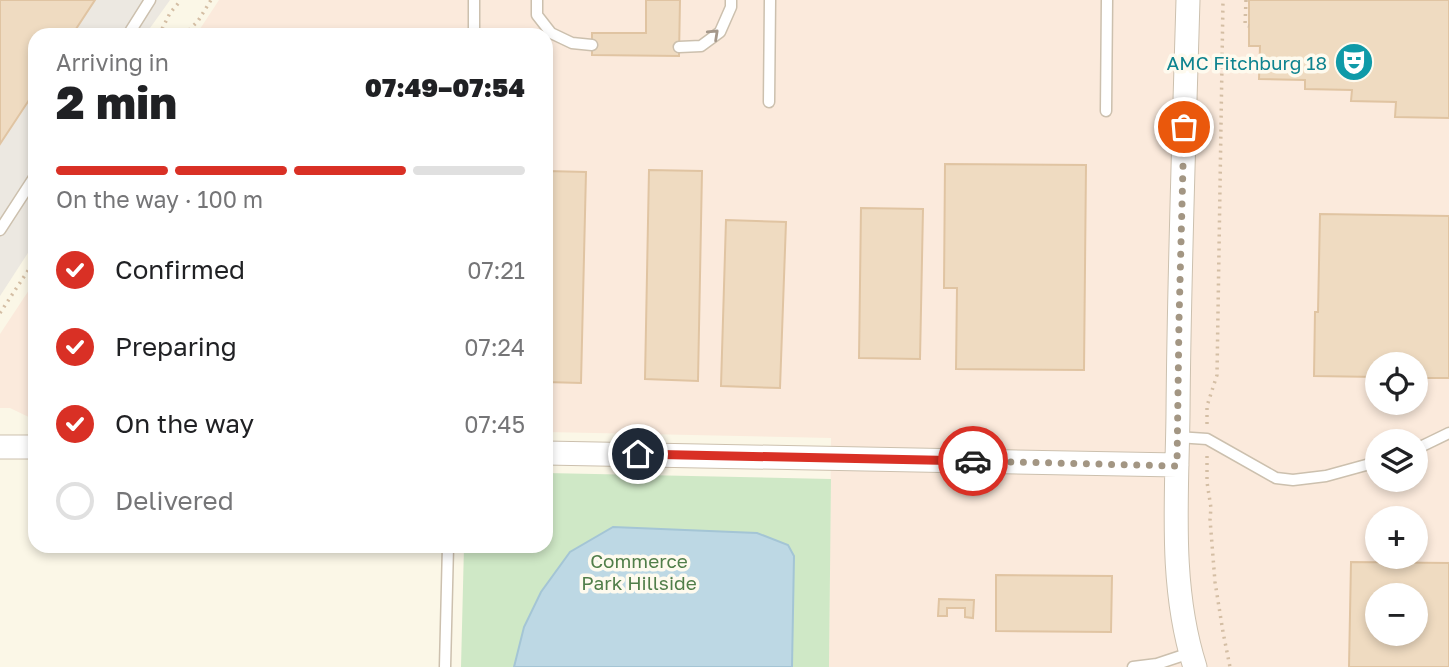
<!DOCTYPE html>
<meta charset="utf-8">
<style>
:root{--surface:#fff;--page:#f2f2f2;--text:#202124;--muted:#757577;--line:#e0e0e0;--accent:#d93025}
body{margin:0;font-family:"Golos Text",sans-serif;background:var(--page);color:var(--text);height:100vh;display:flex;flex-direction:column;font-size:26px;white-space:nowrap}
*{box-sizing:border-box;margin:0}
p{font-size:23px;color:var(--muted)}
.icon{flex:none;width:38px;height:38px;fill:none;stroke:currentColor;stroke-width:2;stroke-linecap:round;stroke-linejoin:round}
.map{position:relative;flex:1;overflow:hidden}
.drawer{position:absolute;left:28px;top:28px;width:525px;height:525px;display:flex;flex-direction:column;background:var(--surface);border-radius:21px;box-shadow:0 4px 10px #0003}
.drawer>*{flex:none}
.fabs{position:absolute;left:1365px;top:352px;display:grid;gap:14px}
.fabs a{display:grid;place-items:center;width:63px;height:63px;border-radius:50%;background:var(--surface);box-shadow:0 4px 10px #0003;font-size:35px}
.pin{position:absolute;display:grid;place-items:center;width:60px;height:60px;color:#fff;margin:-30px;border:4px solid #fff;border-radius:50%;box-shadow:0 2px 7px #0007}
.courier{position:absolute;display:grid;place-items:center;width:70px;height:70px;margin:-35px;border:5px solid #d93025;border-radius:50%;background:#fff;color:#222;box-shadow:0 2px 9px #0007}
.overview em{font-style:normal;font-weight:800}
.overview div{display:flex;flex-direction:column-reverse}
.overview{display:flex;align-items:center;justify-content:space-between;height:119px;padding:0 28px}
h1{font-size:46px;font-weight:800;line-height:52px}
.bar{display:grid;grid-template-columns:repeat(4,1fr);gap:10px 7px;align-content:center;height:84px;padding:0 28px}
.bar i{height:9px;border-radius:5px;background:var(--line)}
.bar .selected{background:var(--accent)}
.bar p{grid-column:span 4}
ol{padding:0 28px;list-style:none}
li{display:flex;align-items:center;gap:21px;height:77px}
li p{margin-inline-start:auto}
li .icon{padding:7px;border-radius:50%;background:var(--accent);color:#fff;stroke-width:4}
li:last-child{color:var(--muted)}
li i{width:38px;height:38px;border:4px solid var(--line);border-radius:50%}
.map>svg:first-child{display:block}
.commercial{fill:#fbeadc;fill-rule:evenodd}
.industrial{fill:#ece8e1}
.green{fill:#cfe8c6}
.water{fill:#bdd8e4;stroke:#a4c5d5;stroke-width:2}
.building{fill:#efdbc1;stroke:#e0c4a2;stroke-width:2;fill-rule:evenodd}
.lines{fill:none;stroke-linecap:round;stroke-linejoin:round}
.lane-casing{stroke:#ccc0ae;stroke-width:13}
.street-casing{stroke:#ccc0ae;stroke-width:25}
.path{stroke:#d4bea4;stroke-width:3.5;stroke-dasharray:2 5;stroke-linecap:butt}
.lane{stroke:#fff;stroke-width:10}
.street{stroke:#fff;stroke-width:23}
.oneway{stroke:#a5988b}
.done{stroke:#a39683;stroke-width:7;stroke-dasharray:0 12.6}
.route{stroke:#d93025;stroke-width:9}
.labels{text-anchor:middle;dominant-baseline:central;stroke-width:7;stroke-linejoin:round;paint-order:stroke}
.culture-label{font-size:19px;fill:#0d838f;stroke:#fefaee;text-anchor:end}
.park-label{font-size:19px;fill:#507e49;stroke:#fefaee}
</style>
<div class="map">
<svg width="1449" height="667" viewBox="0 0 1449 667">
<rect width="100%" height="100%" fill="#fbf7e7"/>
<path class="commercial" d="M219 0H1449V667H829L831 438 546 432V35H196ZM1377 364H1416V402H1377ZM1377 441H1416V480H1377ZM1377 518H1416V556H1377ZM1377 595H1416V634H1377Z
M35 281V420L10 408H0V334Z"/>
<path class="industrial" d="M0 0H170L145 35H35V242L0 296Z"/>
<path class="green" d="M546 473 831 479 829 667H461L464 546H546Z"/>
<path class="water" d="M613 527 757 533 788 545 794 556 792 667H514L524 627 541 592 570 552Z"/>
<path class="building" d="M0 0H95L72 35H35V91L0 144Z
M646 0H680L679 56 592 55V33H646Z
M1249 0H1449V118L1395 117 1396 102 1351 101 1352 90 1305 89V80L1259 79 1260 46H1249Z
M945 164 1086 165 1084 370 956 369 957 288H944Z
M649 170 702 171 698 381 645 379Z
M546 171 586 172 581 383 546 382Z
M861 208 923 209 920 359 859 358Z
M1320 214 1449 216V378H1416V364H1377V377L1314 376 1315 312H1318Z
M726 220 786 222 780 388 721 386Z
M1351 562 1449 563V667H1349ZM1377 595H1416V634H1377Z
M996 575 1112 576 1111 632 996 631Z
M939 599 974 600 973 618 965 617V608H947V616H938Z"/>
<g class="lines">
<g class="lane-casing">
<path id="lane" d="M537 0V15L551 33 572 43 592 45
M128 35 150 0
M474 35V0
M679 47 701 46 720 32 731 7V0
M769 102 770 0
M1106 111 1107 0
M0 230 35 176
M1177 437 1207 439 1276 478 1293 480 1326 476 1377 462
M1416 449 1449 433
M445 667 448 546
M1133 667 1157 664 1190 653"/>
</g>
<g class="street-casing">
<path id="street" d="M1188 0C1184 138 1179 276 1178 414 1177 498 1169 586 1195 667
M0 447H35
M546 453 1177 465"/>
</g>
<path class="path" d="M1246 0 1245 25 1249 26
M159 35 170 13 181 0
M184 35 198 21 211 0
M0 313 35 260
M1207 424V406L1217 375 1223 0
M1207 456V482L1211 508 1210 519 1215 582 1223 632 1230 667"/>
<use href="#lane" class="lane"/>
<use href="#street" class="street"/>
</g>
<defs><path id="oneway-chevron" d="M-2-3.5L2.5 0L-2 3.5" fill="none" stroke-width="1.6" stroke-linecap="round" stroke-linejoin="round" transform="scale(1.75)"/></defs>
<use class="oneway" href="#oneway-chevron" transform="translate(714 34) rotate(-43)"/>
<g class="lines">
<path class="done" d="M973 461 1177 466 1179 320 1184 127"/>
<path class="route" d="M638 454 973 461"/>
</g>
<defs>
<g id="theatre-disc" transform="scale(2.0125)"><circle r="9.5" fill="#0f9aa8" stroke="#fefaee"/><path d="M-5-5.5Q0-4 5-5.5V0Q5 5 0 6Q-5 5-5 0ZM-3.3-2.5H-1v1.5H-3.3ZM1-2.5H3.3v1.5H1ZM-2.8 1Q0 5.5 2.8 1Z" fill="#fff"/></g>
</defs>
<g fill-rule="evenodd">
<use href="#theatre-disc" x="1354" y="62"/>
</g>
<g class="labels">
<g class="culture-label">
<text x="1327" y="62">AMC Fitchburg 18</text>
</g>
<g class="park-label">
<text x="639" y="560">Commerce<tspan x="639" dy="22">Park Hillside</tspan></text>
</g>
</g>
</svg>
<div class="fabs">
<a><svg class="icon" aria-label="locate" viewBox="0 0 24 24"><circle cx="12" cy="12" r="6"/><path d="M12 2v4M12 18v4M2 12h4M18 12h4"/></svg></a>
<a><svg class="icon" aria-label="layers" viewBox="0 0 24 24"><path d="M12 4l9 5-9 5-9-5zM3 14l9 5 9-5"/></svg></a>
<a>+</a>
<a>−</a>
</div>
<div class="pin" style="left:1184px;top:127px;background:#ea580c"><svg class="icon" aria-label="bag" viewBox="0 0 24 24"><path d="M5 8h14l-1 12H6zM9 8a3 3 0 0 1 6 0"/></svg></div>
<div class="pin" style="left:638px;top:454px;background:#1f2937"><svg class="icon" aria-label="home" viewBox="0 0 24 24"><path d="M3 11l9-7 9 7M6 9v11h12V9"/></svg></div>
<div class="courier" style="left:973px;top:461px"><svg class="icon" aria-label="car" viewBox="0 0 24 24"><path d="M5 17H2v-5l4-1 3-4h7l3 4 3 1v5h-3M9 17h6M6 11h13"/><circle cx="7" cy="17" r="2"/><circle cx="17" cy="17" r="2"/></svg></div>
<section class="drawer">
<div class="overview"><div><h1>2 min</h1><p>Arriving in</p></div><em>07:49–07:54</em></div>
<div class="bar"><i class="selected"></i><i class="selected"></i><i class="selected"></i><i></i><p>On the way · 100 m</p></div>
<ol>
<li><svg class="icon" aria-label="check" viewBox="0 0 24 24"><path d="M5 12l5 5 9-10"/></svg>Confirmed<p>07:21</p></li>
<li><svg class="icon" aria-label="check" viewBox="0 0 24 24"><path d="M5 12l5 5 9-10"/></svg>Preparing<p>07:24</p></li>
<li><svg class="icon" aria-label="check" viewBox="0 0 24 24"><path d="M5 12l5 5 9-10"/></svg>On the way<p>07:45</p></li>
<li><i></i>Delivered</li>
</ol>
</section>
</div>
